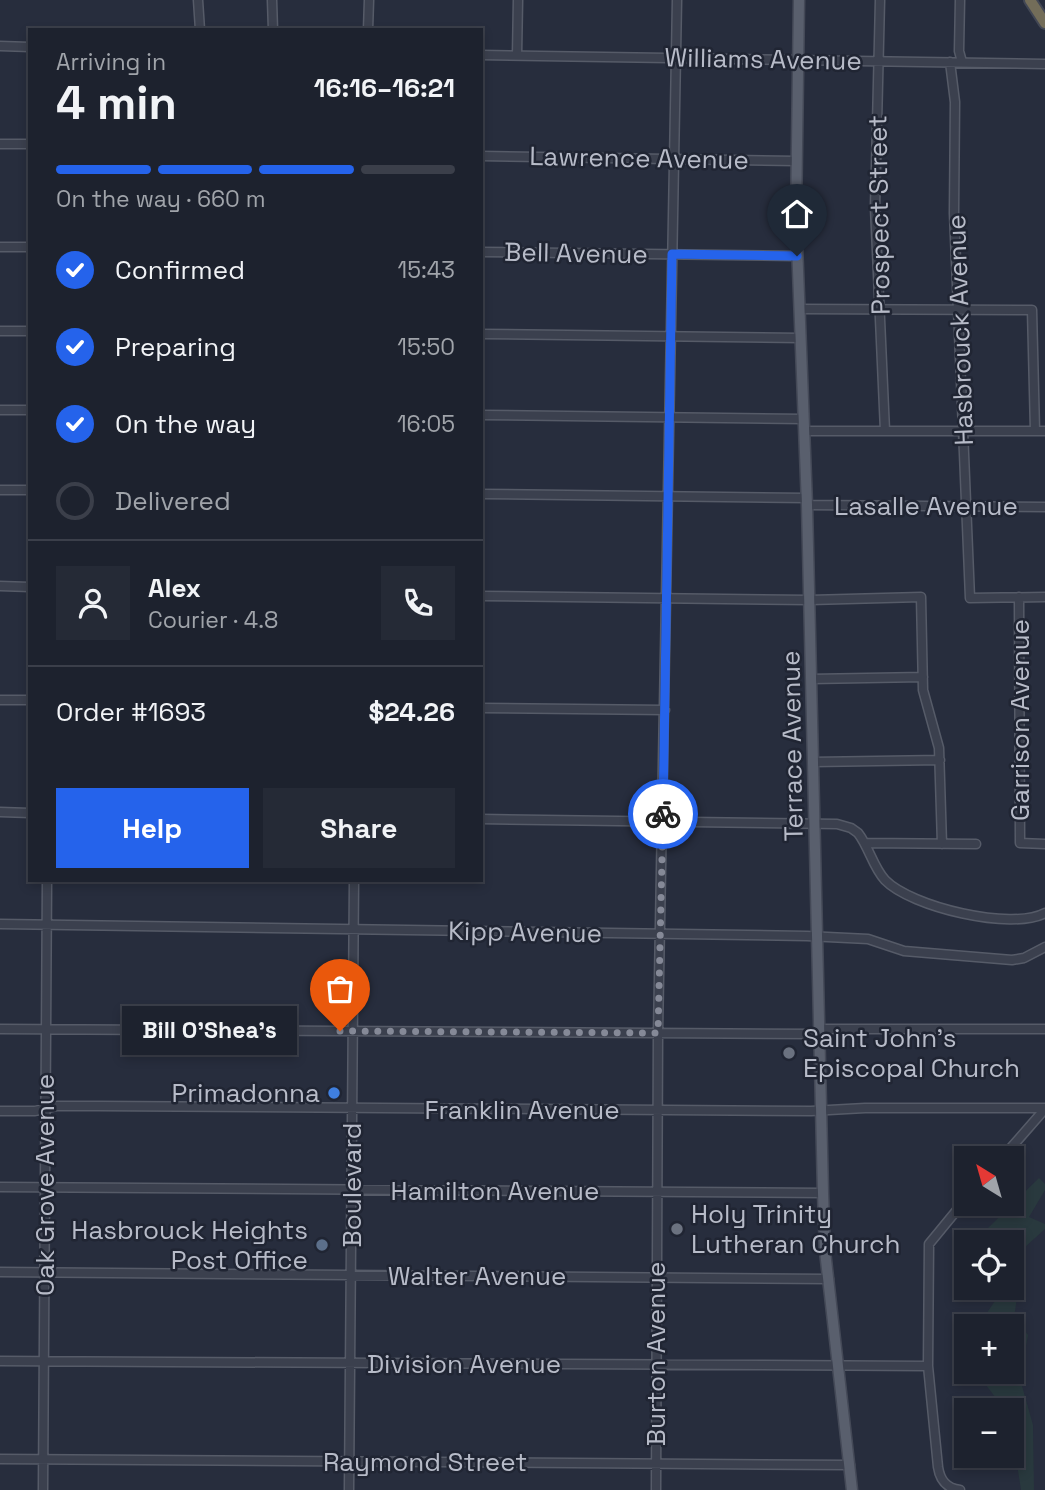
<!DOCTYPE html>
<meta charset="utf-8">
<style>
:root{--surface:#1d222e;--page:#252a36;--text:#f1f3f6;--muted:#a0a4aa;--line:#3b3f4a;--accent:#2563eb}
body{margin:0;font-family:"Space Grotesk",sans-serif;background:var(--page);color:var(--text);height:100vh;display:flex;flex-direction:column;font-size:26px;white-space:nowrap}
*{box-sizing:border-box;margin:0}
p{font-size:23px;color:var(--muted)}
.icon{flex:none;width:38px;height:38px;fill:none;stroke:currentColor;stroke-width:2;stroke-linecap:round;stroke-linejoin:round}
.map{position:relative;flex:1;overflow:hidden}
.panel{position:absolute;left:28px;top:28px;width:455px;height:854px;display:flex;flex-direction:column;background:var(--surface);border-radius:0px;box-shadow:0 4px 10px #0003,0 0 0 2px var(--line)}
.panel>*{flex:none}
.needle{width:46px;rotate:323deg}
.fabs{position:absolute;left:954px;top:1146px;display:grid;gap:14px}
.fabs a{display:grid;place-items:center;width:70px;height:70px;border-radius:0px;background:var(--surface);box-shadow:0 4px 10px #0003,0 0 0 2px var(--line);font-size:35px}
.pin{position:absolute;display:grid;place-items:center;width:60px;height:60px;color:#fff;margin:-72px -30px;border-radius:50% 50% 50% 0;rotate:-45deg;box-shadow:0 0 7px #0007}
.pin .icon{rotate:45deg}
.courier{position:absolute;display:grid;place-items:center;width:70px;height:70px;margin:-35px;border:5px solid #2563eb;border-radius:50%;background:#fff;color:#222;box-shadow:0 2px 9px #0007}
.bubble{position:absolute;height:49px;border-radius:0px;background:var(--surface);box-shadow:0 4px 10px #0003,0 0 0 2px var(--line);font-size:23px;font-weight:700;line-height:49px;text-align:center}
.overview em{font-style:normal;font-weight:700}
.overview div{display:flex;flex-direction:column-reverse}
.overview{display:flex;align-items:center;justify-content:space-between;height:119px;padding:0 28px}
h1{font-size:46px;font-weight:700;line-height:52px}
.bar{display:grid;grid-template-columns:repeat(4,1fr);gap:10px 7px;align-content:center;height:84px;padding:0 28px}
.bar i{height:9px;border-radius:5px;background:var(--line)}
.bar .active{background:var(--accent)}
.bar p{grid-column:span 4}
.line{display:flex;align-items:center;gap:18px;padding:0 28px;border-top:2px solid var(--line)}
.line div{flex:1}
.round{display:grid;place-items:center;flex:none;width:74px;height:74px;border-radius:0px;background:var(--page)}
ol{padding:0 28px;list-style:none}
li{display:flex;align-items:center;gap:21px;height:77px}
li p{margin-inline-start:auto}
li .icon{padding:7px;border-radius:50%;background:var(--accent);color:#fff;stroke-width:4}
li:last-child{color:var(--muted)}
li i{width:38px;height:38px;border:4px solid var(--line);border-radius:50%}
.primary-button{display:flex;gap:14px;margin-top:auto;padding:14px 28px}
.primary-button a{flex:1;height:80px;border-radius:0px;background:var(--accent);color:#fff;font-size:28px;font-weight:700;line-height:80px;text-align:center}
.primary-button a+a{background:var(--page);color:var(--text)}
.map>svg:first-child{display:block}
.green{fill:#29393e}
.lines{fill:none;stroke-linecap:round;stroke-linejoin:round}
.minor-casing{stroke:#565b68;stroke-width:11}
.major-casing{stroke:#444957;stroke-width:13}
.highway-casing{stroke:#434855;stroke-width:14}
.minor{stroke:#3b404e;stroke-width:8}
.major{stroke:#595f6d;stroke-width:10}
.highway{stroke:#736d59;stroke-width:10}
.done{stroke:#858997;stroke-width:7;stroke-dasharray:0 12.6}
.route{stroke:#2563eb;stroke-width:9}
.worship-dot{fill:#6b7280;stroke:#202533;stroke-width:2.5}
.shop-dot{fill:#3f7fe0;stroke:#202533;stroke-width:2.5}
.service-dot{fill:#5c6f8a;stroke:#202533;stroke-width:2.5}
.labels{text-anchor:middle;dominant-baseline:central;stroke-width:5;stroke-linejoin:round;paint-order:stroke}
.street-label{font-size:26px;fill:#b7bbc8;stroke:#202533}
.poi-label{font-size:26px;fill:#b7bbc8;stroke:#202533;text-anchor:start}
</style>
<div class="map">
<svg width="1045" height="1490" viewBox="0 0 1045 1490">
<rect width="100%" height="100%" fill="#272d3d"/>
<path class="green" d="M1039 1178 1045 1184V1190L1029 1217 1045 1224V1229L1025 1247 1014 1317 1028 1335 1020 1379 1033 1425 1034 1490H1021L1012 1432V1410H1005L976 1372H1012V1326H978L997 1298 993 1288H1012V1242H985L986 1230Z"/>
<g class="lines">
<g class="minor-casing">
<path id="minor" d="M198 0 200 30
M272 0 273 30
M880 0 875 207 885 431
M960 0 959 51 962 62
M368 30 369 0
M0 46 30 47
M481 55 1045 64
M517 55 518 0
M950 62 955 102 954 213 970 598 1045 597
M0 144H30
M481 156 797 161
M0 247H30
M481 252 797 256
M800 309 1032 310 1035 431
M0 331H30
M481 334 801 338
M0 410H30
M481 415 804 419
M804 431H1045
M0 490H30
M481 494 807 498
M807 505 1045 507
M0 586 30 587
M481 596 810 600 921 597 923 690 939 748 942 844
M1019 597 1020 843 1045 844
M811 679 923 677
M0 700H30
M481 708 665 710
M813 762 940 760
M0 812 30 813
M481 819 837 824 851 828 858 833C869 847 873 867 885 880 911 907 1012 931 1045 913
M865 843 976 844
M0 924 807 936 868 939 904 951 1012 960 1024 958 1045 947
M0 1029 819 1034
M819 1029H1045
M0 1111H35L57 1106H99L811 1111 865 1108H1045
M1002 1158 1045 1109
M0 1187 823 1193
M0 1272 829 1279
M0 1361 928 1366
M0 1459 850 1465
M43 1490 47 880
M349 1490 354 880
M656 1490 658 1033 677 0
M960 1490C946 1488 940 1480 938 1467L928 1366 929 1244 966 1199"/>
</g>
<g class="major-casing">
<path id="major" d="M799 0 796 218 807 505 823 1193 825 1251 852 1490"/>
</g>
<g class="highway-casing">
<path id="highway" d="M1030 0 1045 23"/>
</g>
<use href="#minor" class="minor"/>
<use href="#major" class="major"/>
<use href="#highway" class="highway"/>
</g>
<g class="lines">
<path class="done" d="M340 1031 658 1033 663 814"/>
<path class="route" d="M663 814 672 254 797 256"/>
</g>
<g class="worship-dot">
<circle cx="789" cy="1053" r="7"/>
<circle cx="677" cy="1229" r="7"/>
</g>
<circle class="shop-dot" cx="334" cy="1093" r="7"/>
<circle class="service-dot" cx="322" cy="1245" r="7"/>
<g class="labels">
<g class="street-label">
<text transform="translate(763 59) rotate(1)">Williams Avenue</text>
<text transform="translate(639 158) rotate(1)">Lawrence Avenue</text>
<text transform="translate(879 215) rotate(-91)">Prospect Street</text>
<text transform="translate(576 253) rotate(1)">Bell Avenue</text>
<text transform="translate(960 330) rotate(-92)">Hasbrouck Avenue</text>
<text x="926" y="506">Lasalle Avenue</text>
<text transform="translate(1020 720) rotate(-90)">Garrison Avenue</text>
<text transform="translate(792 746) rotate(-91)">Terrace Avenue</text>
<text transform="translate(525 932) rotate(1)">Kipp Avenue</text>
<text x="522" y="1110">Franklin Avenue</text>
<text transform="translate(45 1185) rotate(-90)">Oak Grove Avenue</text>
<text transform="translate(352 1185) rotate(-90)">Boulevard</text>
<text x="495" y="1191">Hamilton Avenue</text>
<text x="477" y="1276">Walter Avenue</text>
<text transform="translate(656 1354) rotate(-90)">Burton Avenue</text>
<text x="464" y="1364">Division Avenue</text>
<text x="425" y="1462">Raymond Street</text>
</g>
<g class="poi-label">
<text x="803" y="1038">Saint John's<tspan x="803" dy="30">Episcopal Church</tspan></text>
<text x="320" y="1093" text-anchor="end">Primadonna</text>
<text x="691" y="1214">Holy Trinity<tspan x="691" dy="30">Lutheran Church</tspan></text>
<text x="308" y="1230" text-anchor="end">Hasbrouck Heights<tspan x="308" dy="30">Post Office</tspan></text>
</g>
</g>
</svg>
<div class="fabs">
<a><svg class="needle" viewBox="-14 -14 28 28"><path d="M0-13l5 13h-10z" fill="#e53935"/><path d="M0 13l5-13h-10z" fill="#a0a4aa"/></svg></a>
<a><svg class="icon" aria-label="locate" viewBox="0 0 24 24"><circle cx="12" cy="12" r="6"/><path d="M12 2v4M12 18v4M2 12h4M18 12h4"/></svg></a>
<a>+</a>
<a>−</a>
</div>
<div class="pin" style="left:340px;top:1031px;background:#ea580c"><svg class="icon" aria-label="bag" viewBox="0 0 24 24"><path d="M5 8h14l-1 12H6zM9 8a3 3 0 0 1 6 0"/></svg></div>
<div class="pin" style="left:797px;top:256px;background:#1f2937"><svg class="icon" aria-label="home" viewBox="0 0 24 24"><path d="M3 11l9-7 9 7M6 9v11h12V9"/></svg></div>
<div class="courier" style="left:663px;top:814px"><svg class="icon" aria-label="bike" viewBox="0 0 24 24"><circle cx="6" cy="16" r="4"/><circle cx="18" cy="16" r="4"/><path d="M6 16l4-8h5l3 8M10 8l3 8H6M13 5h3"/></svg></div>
<div class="bubble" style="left:122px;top:1006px;width:175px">Bill O'Shea's</div>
<section class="panel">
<div class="overview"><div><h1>4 min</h1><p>Arriving in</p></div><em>16:16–16:21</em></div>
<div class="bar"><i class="active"></i><i class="active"></i><i class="active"></i><i></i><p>On the way · 660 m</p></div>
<ol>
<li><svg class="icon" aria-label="check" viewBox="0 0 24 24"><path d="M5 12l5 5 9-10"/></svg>Confirmed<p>15:43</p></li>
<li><svg class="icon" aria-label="check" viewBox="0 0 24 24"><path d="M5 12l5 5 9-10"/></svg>Preparing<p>15:50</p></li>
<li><svg class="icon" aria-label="check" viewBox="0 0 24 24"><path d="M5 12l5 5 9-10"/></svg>On the way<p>16:05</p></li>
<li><i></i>Delivered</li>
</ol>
<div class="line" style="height:126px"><a class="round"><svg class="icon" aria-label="person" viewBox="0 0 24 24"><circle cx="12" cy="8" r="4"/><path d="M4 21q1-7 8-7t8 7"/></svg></a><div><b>Alex</b><p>Courier · 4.8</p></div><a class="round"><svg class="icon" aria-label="phone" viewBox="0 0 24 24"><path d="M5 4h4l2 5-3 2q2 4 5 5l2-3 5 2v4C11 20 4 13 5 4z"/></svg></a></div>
<div class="line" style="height:91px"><div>Order #1693</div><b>$24.26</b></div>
<div class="primary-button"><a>Help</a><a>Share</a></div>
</section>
</div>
